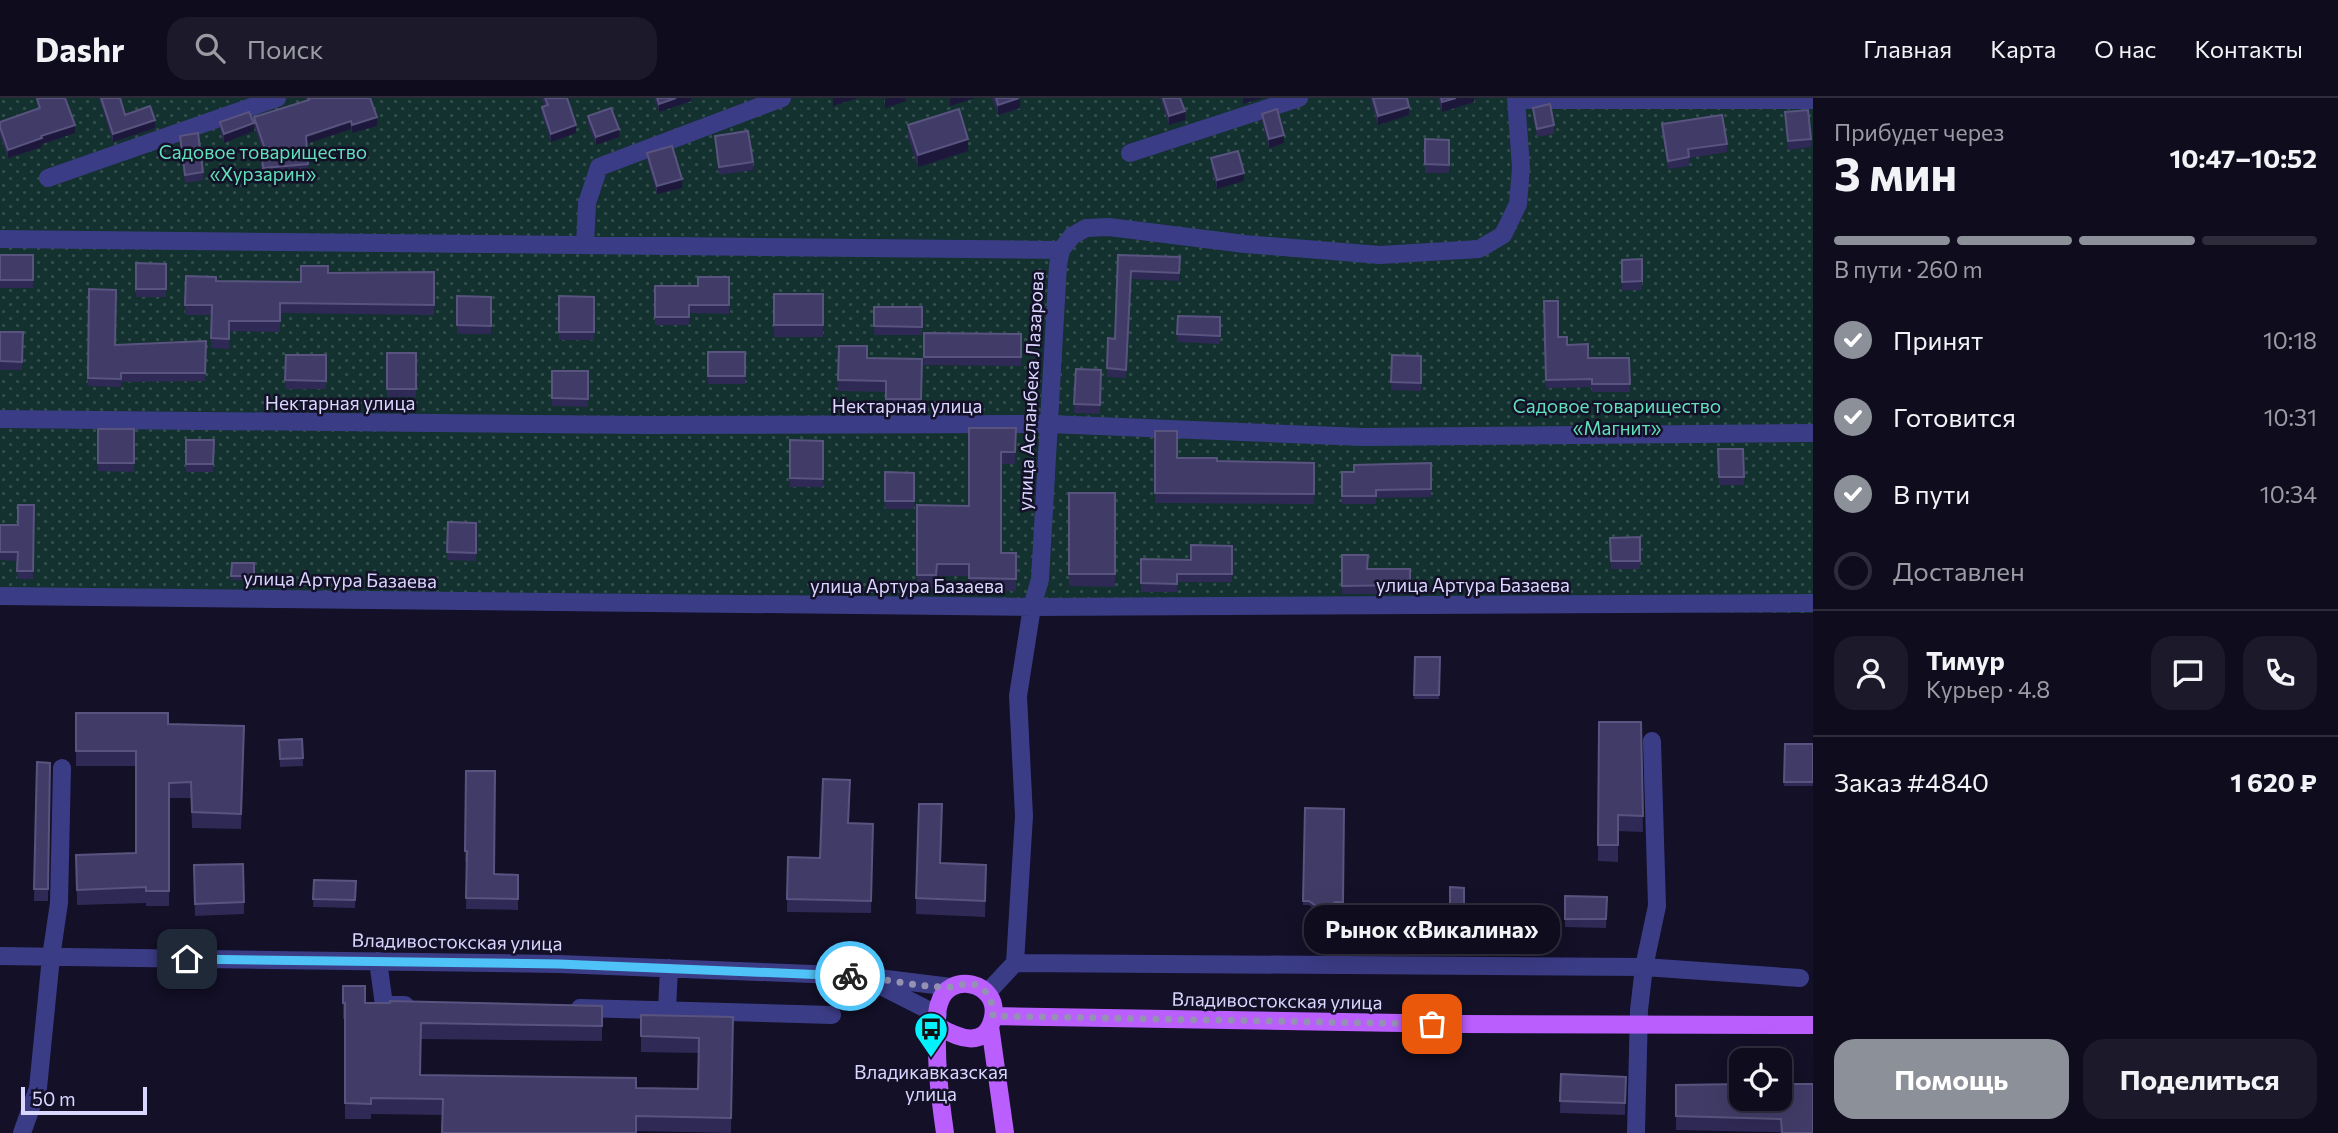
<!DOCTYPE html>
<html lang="ru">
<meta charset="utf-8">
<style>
:root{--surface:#0e0c1d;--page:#1c1a2a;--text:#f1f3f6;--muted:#9b9ba4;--line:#2e2c3b;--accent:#8c9099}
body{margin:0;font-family:Commissioner,sans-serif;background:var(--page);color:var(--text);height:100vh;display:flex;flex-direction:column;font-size:26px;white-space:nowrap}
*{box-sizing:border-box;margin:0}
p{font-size:23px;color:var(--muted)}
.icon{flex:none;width:38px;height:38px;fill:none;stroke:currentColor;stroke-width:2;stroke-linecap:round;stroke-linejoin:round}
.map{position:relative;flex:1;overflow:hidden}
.details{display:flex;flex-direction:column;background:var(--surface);width:525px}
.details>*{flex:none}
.buttons{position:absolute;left:1729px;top:950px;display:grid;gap:14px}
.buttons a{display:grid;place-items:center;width:63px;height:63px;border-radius:14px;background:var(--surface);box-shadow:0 7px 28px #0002,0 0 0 2px var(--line);font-size:35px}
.scale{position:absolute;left:21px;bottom:18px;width:126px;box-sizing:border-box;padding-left:7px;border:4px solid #d9d6ff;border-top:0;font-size:19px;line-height:24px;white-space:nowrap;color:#d9d6ff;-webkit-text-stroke:5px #131027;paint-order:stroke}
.pin{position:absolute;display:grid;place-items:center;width:60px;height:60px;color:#fff;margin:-30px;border-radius:14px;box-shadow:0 4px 10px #0006}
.courier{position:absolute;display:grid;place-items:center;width:70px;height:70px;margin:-35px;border:5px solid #4fc3f7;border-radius:50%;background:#fff;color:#222;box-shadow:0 2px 9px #0007}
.bubble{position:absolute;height:49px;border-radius:21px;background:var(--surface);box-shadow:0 7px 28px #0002,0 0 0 2px var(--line);font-size:23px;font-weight:700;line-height:49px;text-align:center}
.head em{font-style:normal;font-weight:700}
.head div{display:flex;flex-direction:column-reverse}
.head{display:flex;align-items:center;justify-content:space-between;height:119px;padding:0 21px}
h1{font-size:46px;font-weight:700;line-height:52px}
.bar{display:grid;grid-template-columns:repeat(4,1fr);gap:10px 7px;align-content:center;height:84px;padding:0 21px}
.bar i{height:9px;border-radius:5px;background:var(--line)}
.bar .selected{background:var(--accent)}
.bar p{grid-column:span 4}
.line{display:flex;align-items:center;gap:18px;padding:0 21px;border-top:2px solid var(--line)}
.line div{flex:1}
.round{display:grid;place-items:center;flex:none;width:74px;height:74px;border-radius:21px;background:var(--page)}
ol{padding:0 21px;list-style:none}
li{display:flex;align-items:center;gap:21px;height:77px}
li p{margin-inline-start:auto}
li .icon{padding:7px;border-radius:50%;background:var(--accent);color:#fff;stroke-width:4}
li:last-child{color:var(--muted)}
li i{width:38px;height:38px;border:4px solid var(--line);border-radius:50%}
.cta{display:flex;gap:14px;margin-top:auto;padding:14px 21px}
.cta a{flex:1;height:80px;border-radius:21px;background:var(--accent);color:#fff;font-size:28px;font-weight:700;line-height:80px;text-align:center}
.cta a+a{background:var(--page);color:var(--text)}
header{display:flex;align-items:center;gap:42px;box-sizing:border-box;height:98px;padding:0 35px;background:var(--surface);border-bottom:2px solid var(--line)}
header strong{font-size:33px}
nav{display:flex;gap:38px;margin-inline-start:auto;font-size:24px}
.search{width:490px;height:63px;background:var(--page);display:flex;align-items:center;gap:18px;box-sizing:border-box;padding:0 24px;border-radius:21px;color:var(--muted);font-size:26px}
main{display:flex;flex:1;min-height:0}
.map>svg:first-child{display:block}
.grass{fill:url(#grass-dots)}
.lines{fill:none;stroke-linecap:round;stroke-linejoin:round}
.minor{stroke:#3b3c86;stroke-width:18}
.major{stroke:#ba5efe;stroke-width:18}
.wall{fill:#2f2955}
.shaded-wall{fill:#1c173b}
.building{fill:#413c67;stroke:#59547f;stroke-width:2}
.done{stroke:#9491b3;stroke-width:7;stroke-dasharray:0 12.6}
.route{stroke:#4fc3f7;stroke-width:9}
.labels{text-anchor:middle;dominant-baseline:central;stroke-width:5;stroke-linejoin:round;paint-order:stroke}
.park-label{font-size:19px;fill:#61e0ba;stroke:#131027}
.street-label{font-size:19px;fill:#d9d6ff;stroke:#131027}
.poi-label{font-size:19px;fill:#d9d6ff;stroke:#131027}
</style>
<header>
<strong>Dashr</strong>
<div class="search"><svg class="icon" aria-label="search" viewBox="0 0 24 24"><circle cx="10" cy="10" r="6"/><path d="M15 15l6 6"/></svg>Поиск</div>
<nav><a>Главная</a><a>Карта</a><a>О нас</a><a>Контакты</a></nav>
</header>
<main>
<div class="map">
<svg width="1813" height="1035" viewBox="0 0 1813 1035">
<defs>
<pattern id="grass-dots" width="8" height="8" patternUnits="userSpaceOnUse" patternTransform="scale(1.75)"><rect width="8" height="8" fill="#13312f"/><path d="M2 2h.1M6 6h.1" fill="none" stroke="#354e4e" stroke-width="1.8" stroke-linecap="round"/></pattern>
</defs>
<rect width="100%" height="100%" fill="#131027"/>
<path class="grass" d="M0 0H1813V515L0 505Z"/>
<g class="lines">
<path class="minor" d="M1517 2H1813
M1130 55 1299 0
M48 80 277 0
M0 141 1061 152
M585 147 587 105 599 69 782 0
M0 321 644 327 1050 326 1363 339 1813 335
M0 498 1032 509 1813 505
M0 858 559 866 862 878 951 889
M378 863 384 907H405
M1015 865 1644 869 1800 880
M875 885 938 917
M987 895 1015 865 1024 718 1018 598 1032 509 1040 481 1058 167 1061 152 1072 138 1086 130 1109 129 1245 146 1380 157 1479 151 1503 137 1518 106 1521 70 1516 0
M580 910 832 917
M667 912 669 870
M22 1035 38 990 51 859 59 805 62 670
M1636 1035 1639 912 1644 869 1657 808 1652 643"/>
<path class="major" d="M993 918 1460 926 1813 927
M937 928C956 939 986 953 993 919 1000 884 948 872 939 906 936 914 937 925 937 933 936 969 940 1000 945 1035
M990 928 1005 1035"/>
</g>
<path class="wall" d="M99 0H120L125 17 155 30 113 44Z
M306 0H335L377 28 352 35 351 31 306 46 308 74 263 78 262 63V55L263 54 254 28V19L306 3Z
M541 0H567L576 35 551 44 542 17V9L545 8Z
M654 0H691V3L659 14Z
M992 0H1020V10L998 17Z
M1160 0H1180L1185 22 1169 27Z
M1370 0H1407L1409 17 1378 27Z
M1438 0H1474V4L1442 14Z
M37 1 75 35 42 46V49L8 60 0 38V24L38 11Z
M1533 10 1554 27V36L1537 39 1533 18Z
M1785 14 1811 41V49L1788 52Z
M1262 16 1284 45 1269 50 1262 24Z
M588 18 619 39 596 47 588 26Z
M220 24 254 33 224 45 220 32Z
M1662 26 1727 46V54L1689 60V68L1668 71 1662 34Z
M908 27 968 53 918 69 908 39Z
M180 38 203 74V82L185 85 180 46Z
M715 38 753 64V72L719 77 715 46Z
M1425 41 1449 42V75H1425Z
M647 55 682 90 657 96 647 63Z
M1211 60 1244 83 1217 91 1211 69Z
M0 157H33V190H0Z
M1118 157 1180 159 1179 183 1131 181 1126 280 1107 279 1108 240 1115 241Z
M1642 161V192H1622V162Z
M136 165 166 166V199H136Z
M434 174V217L280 215V234L229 233V251L211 250V217H185L186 178 216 183 301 184 328 175Z
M729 179V216L689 215V227H655V188H698Z
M89 191 115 247 206 243 205 283 121 284V289L88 288Z
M774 196H823V239H774Z
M457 198 491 199V236H457Z
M559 198 594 199V242H559Z
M1544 203 1558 239 1567 247 1588 260H1629L1630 294H1592V289L1546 290Z
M874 209H922V237H874Z
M1178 218 1220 219V246L1177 244Z
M0 234H23L22 272H0Z
M924 235 1021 236V268L924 267Z
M839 248 867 260 922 261 921 311H886V294L838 293Z
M708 254H745V286H708Z
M387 255H416V299H387Z
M286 257H326V291H285Z
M1392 257 1421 258V293L1391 292Z
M1076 271 1101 272 1100 316 1074 315Z
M552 273H588V309L552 308Z
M1016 330 1015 366H1001V455H1016V493L969 492V478H937L936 490H917V407L969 408Z
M98 331H134V374L98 373Z
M1155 333 1177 360 1217 363 1314 365V406L1155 405Z
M186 342H214L213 374H186Z
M790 342 823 343V389H790Z
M1718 351 1744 379V387H1719Z
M1431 365V399L1376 400V406H1342V374H1354Z
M885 374 914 375V411H885Z
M1069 395H1115V489L1069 488Z
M34 407 33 481H17L18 463 0 462V427H18Z
M448 424 476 425V463L447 462Z
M1640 439V471H1611L1610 440Z
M1232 448V484H1177V494H1141V461L1191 462Z
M1342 457 1368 471H1410V496H1342Z
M232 465H254V482H231Z
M1415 559H1440L1439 601H1414Z
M76 615 168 626 244 644 241 731 192 730 191 700H169V808H146V805L77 807 76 757 136 755V668H76Z
M1599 624H1641L1643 734 1618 733V764L1598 763Z
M302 641 303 668 280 669 279 642Z
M1785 646H1813V688H1784Z
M37 664 50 665 48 803H34Z
M466 673 494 776 518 777V812L466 811 467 764H465Z
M1305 710 1344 711 1343 808H1335L1330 814 1322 816 1309 807H1303Z
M942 723 941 765 986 783 985 819 916 816V800Z
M849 725 873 726 871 815 787 814 788 759 820 760Z
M194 779 244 804V816L195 818Z
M314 782 356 783 355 810 313 809Z
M1450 789 1464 790V820H1450Z
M1565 798 1607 799 1606 830 1565 829Z
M343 888 365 905 602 908V943L421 941 420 977 636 990 698 991V955L641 954V917L733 919 731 1035 636 1033 443 1017 371 1016V1021H345V921H343Z
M1561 976 1626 979 1625 1017 1560 1015Z
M1813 986V1035L1676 1032V987Z"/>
<path class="shaded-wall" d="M676 0H691V3L659 14V6Z
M833 0H857L833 8Z
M889 0H906V3L885 10V1Z
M950 0H975L950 8Z
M1020 0V10L998 17V7Z
M1243 0H1262L1243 6Z
M1456 0H1474V4L1442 14V4Z
M1409 9V17L1378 27V18Z
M1185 13V22L1169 27V18Z
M377 19V28L352 35V27Z
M155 22V30L113 44V36Z
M351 23V31L306 46V38Z
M254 25V33L224 45V36Z
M75 27V35L42 46V49L8 60V52L41 38Z
M576 27V35L551 44V36Z
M619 31V39L596 47V39Z
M1284 37V45L1269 50V41Z
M968 41V53L918 69V57Z
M1244 75V83L1217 91V82Z
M682 81V90L657 96V88Z
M1335 804V808L1330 814 1322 816V812Z"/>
<path class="building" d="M41 0H65L75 27 41 38 42 40 8 52 0 29V24L40 10 37 1Z
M101 0H120L125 17 150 8 155 22 113 36Z
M308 0H370L377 19 352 27 351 23 306 38 308 66 263 70 262 55 266 54 254 19 309 2Z
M545 0H567L576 27 551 36 542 9 548 7Z
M657 0H676L659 6Z
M996 0H1019L998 7Z
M1163 0H1180L1185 13 1169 18Z
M1373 0H1407L1409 9 1378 18Z
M1441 0H1456L1442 4Z
M1550 6 1554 27 1537 31 1533 10Z
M611 10 619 31 596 39 588 18Z
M959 11 968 41 918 57 908 27Z
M1277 11 1284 37 1269 41 1262 16Z
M1808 12 1811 41 1788 43 1785 14Z
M249 14 254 25 224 36 220 24Z
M1722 17 1727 46 1688 51 1689 59 1668 63 1662 26Z
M748 33 753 64 719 69 715 38Z
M198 35 203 74 185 77 180 38Z
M1425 41 1449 42V67L1425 66Z
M672 48 682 81 657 88 647 55Z
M1238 53 1244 75 1217 82 1211 60Z
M0 157H33V182H0Z
M1118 157 1180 159 1179 175 1131 173 1126 272 1107 270 1108 240 1115 241Z
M1642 161V183L1622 184V162Z
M136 165 166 166V191H136Z
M301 168H328V175L434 174V207L280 205V223H229V241L211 240 212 207H185L186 178 216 179V183L301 184Z
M698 179H729V207H689V219H655V188H698Z
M89 191 116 192 115 247 206 243 205 275H121V281L88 280Z
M774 196H823V227H774Z
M457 198 491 199V228L457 227Z
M559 198 594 199V234H559Z
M1544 203H1558V239H1567V247L1588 246V260H1629L1630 286H1592V281L1546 282Z
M874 209H922V229L874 228Z
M1178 218 1220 219V238L1177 236Z
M0 234H23L22 264 0 263Z
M924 235 1021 236V259H924Z
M839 248H867V260L922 261 921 301H886V283L838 282Z
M708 254H745V278H708Z
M387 255H416V291H387Z
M286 257H326V283L285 282Z
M1392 257 1421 258V285L1391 284Z
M1076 271 1101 272 1100 307 1074 306Z
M552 273H588V301L552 300Z
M969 330H1016L1015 354H1001V455H1016V481L969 480V466H937L936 477H917V407L969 408Z
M98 331H134V365H98Z
M1155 333H1177V360H1217V363L1314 365V396L1155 395Z
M186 342H214L213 366H186Z
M790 342 823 343V381L790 380Z
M1718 351H1743L1744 379H1719Z
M1431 365V391L1376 392V398H1342V374H1354V367Z
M885 374 914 375V403H885Z
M1069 395H1115V476H1069Z
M18 407H34L33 473H17L18 454H0V427H18Z
M448 424 476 425V455L447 454Z
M1640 439V463H1611L1610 440Z
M1191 447 1232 448V476H1177V486L1141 485V461L1191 462Z
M1342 457H1368L1367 471H1410V487L1342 488Z
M232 465H254V478H231Z
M1415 559H1440L1439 597H1414Z
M76 615H168V626L244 628 241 716 192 714 191 684 169 685V793H146V789L77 792 76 757 136 755V653H76Z
M1599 624H1641L1643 718 1618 717V747H1598Z
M302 641 303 660 280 661 279 642Z
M1785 646H1813V684H1784Z
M37 664 50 665 48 791H34Z
M466 673H495L494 776 518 777V801L466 800 467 753H465Z
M823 681 850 682 848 725 873 726 871 803 787 801 788 759 820 760Z
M919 706H942L940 765 986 767 985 803 916 800Z
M1305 710 1344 711 1343 804H1335L1330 810 1322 812 1309 803H1303Z
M243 766 244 804 195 806 194 767Z
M314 782 356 783 355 802 313 801Z
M1450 789 1464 790V816H1450Z
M1565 798 1607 799 1606 821H1565Z
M343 888H365V905H390V903L602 908V928L421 925 420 977 636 980V990L698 991 699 940 641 938V917L733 919 731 1020 636 1018V1035H442L443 1001 371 1000V1006L345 1005V905H343Z
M1561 976 1626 979 1625 1005 1560 1003Z
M1741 986V1001H1780V986H1813V1035H1782L1781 1021 1676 1018V987Z"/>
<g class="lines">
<path class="done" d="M850 878C882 879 918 890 949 889 959 889 965 883 976 887 989 893 993 904 993 918L1432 926"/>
<path class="route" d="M187 861 559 866 850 878"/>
</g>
<defs>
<g id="bus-pin" transform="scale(1.75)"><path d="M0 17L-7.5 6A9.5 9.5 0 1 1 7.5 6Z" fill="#03f2fe" stroke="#131027"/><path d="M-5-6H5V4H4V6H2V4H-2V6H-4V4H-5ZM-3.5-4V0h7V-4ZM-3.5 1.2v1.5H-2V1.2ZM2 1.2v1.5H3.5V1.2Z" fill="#111"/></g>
</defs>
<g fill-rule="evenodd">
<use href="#bus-pin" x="931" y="931"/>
</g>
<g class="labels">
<g class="park-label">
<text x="263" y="53">Садовое товарищество<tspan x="263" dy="22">«Хурзарин»</tspan></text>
<text x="1617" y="307">Садовое товарищество<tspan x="1617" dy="22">«Магнит»</tspan></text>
</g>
<g class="street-label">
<text transform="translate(1030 293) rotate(-87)">улица Асланбека Лазарова</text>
<text x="340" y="304">Нектарная улица</text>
<text x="907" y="307">Нектарная улица</text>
<text transform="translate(340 481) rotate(1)">улица Артура Базаева</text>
<text x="1473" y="486">улица Артура Базаева</text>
<text x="907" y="487">улица Артура Базаева</text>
<text transform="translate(457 843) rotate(1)">Владивостокская улица</text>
<text transform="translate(1277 902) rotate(1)">Владивостокская улица</text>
</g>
<g class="poi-label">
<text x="931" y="973">Владикавказская<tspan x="931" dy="22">улица</tspan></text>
</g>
</g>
</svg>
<div class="buttons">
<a><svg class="icon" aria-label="locate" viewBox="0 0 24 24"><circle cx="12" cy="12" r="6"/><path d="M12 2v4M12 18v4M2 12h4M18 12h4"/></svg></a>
</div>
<div class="scale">50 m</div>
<div class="pin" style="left:1432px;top:926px;background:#ea580c"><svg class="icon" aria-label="bag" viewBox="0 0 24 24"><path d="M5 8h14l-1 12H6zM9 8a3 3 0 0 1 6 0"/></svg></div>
<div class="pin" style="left:187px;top:861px;background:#1f2937"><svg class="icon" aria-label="home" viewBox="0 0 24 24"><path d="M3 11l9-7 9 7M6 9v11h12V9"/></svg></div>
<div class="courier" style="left:850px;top:878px"><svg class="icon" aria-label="bike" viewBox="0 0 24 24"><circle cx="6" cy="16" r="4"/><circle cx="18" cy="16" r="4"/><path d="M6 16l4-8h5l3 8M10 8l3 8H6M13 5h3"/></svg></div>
<div class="bubble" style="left:1304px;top:807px;width:256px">Рынок «Викалина»</div>
</div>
<section class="details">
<div class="head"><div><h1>3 мин</h1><p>Прибудет через</p></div><em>10:47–10:52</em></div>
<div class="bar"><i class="selected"></i><i class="selected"></i><i class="selected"></i><i></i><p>В пути · 260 m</p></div>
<ol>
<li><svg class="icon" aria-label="check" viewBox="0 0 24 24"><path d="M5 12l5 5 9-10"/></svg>Принят<p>10:18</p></li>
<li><svg class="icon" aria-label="check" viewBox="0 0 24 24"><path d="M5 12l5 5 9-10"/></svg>Готовится<p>10:31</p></li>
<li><svg class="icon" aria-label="check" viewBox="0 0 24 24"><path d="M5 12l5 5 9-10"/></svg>В пути<p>10:34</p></li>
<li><i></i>Доставлен</li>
</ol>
<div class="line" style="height:126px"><a class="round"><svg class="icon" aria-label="person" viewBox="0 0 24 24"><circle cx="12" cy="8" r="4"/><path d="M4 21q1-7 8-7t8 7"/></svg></a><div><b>Тимур</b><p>Курьер · 4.8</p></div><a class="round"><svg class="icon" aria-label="chat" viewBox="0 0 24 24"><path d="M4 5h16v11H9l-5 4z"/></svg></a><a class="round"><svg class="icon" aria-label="phone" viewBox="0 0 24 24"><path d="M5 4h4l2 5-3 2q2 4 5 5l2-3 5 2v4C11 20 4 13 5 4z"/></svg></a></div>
<div class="line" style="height:91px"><div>Заказ #4840</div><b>1 620 ₽</b></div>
<div class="cta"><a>Помощь</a><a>Поделиться</a></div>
</section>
</main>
